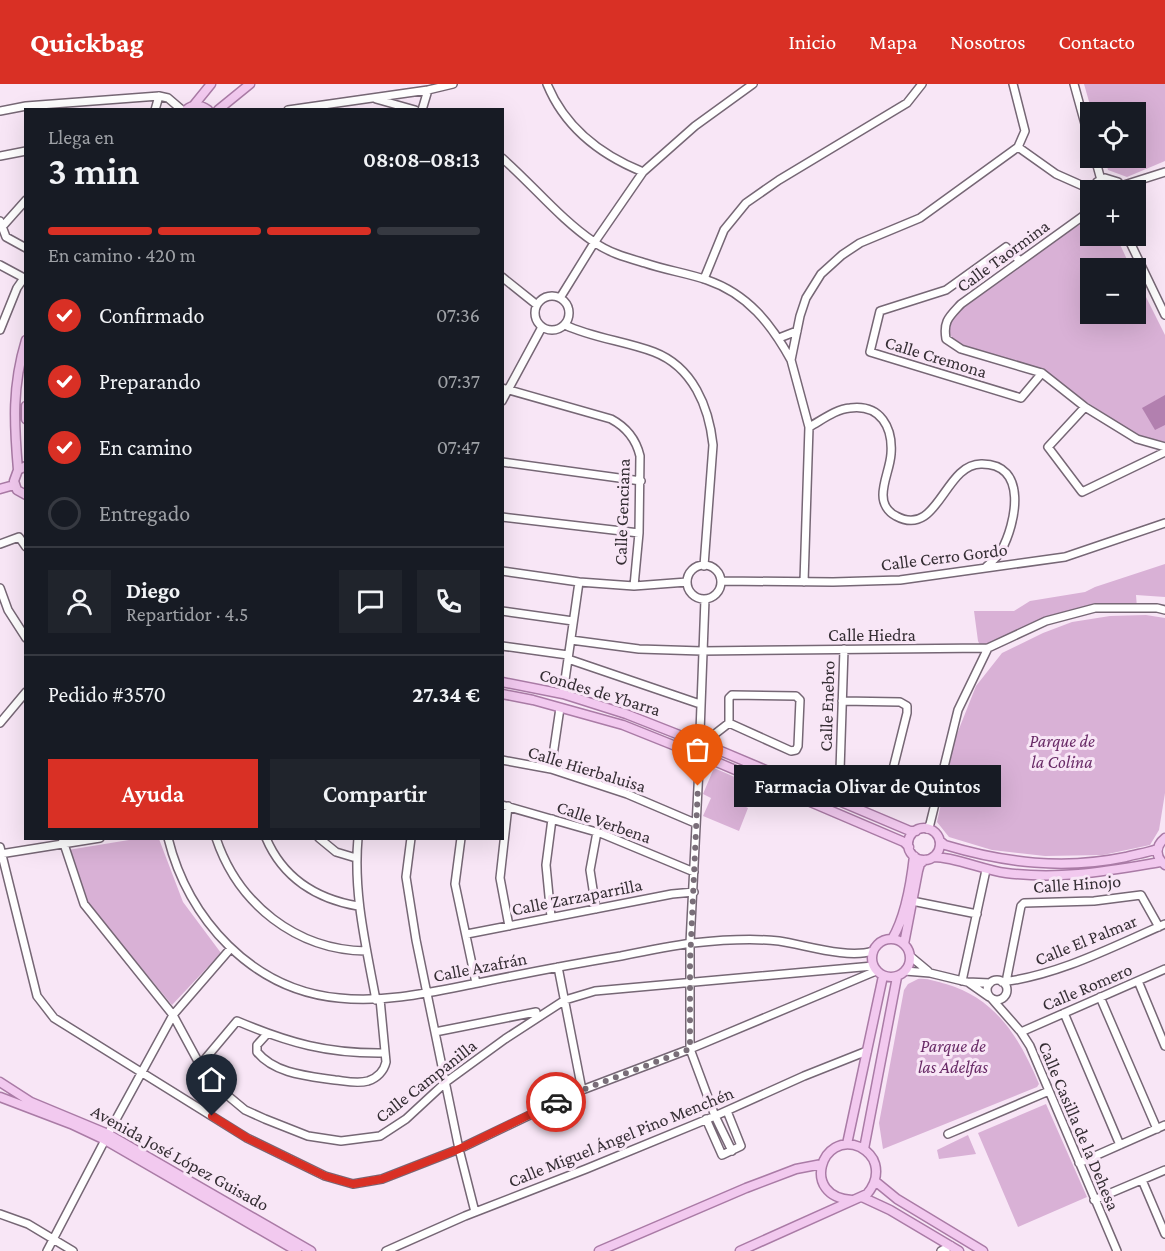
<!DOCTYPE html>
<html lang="es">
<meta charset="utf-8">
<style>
:root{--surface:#171b24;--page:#20242c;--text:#f1f3f6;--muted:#9ea1a6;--line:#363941;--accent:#d93025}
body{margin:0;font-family:"Crimson Pro",serif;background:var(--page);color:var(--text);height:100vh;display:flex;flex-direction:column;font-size:22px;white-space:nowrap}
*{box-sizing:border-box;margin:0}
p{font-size:20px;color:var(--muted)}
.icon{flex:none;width:33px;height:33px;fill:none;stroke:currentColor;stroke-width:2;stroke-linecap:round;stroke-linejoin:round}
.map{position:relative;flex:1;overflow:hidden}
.side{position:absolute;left:24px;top:24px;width:480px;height:732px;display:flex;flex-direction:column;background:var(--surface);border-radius:0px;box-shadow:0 6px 24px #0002}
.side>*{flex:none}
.fabs{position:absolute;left:1080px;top:18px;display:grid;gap:12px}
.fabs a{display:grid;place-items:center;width:66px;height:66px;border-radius:0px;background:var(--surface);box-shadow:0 6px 24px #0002;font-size:30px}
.pin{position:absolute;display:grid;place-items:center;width:51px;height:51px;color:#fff;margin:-62px -26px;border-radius:50% 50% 50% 0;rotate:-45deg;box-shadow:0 0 6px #0007}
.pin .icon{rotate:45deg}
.courier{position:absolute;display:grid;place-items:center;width:60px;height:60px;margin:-30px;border:4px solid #d93025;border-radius:50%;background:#fff;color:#222;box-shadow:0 2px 8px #0007}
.bubble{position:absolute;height:42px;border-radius:0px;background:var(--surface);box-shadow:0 6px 24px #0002;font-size:20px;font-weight:600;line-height:42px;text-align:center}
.summary em{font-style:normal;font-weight:600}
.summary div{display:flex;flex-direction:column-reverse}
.summary{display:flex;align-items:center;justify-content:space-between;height:102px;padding:0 24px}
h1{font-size:39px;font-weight:600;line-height:45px}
.bar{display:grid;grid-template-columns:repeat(4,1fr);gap:9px 6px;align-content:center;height:72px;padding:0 24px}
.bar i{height:8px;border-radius:4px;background:var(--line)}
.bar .current{background:var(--accent)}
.bar p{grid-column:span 4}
.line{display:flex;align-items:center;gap:15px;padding:0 24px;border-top:2px solid var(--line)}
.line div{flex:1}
.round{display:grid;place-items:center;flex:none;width:63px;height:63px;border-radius:0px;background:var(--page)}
ol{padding:0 24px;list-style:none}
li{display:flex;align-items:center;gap:18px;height:66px}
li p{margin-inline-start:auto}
li .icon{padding:6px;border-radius:50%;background:var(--accent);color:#fff;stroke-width:4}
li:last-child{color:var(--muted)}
li i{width:33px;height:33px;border:3px solid var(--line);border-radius:50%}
.cta{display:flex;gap:12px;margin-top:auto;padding:12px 24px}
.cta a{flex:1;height:69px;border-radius:0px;background:var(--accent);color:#fff;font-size:24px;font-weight:600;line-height:69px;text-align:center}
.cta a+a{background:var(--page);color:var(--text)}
header{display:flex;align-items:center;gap:36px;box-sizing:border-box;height:84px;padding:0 30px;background:var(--accent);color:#fff}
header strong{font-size:28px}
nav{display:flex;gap:33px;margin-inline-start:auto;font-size:21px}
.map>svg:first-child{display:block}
.green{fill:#d9b1d6}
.water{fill:#b280af}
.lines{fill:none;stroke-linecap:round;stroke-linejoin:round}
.minor-casing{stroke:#766775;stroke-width:10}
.major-casing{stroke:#aa7ba6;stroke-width:11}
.minor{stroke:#fff;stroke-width:7}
.major{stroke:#f2c9ef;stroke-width:8}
.done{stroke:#796e78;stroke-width:6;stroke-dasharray:0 10.8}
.route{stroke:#d93025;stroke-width:8}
.labels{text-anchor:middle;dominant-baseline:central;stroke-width:6;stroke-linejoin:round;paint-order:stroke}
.street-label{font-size:18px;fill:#352e34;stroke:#f8e6f6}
.park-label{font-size:18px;font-style:italic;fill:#692b67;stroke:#f8e6f6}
</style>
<header>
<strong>Quickbag</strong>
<nav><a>Inicio</a><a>Mapa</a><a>Nosotros</a><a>Contacto</a></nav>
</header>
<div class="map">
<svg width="1165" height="1167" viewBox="0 0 1165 1167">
<rect width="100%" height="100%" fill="#f8e6f6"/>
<path class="green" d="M1084 0H1165V77L1127 93 1108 86 1105 74H1136V28H1092Z
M1084 138 1090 140V152H1116L1131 184H1090V230H1136V193L1165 251V359L1139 352 1042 289 961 265 944 243 961 220 1020 177Z
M1165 480V513L1136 511 1137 524H1095L1046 537 988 564 981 563 978 557 974 527H1014L1030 517 1085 508 1095 503Z
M1146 531 1165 534V709L1159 746 1150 761 1103 771 1045 772 992 766 949 753 937 738 955 655 976 602 1002 569 1043 549 1072 538 1110 532Z
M714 684 751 700 742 721 748 724 739 747 703 732 711 714 703 710Z
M135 755H159L183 818 221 869 172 921 87 818 68 766Z
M918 895C928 894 937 898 946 900 997 915 1020 955 1039 1000L1037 1003 883 1065 879 1039 904 906 908 900Z
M1046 1020 1087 1113 1018 1143 978 1049Z
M968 1051 976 1070 939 1075 937 1066Z"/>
<path class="water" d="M1165 311V341L1155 346 1142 324Z"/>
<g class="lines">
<g class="minor-casing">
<path id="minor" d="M547 0C565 44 601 71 643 88
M1074 0 1090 58
M376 15 415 26
M155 26 159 12
M288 26 428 6 453 0
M422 26 428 6
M0 27 26 22 159 12 168 14 182 26
M1018 63 1056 90 1092 106
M0 72 26 67
M502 74C533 101 560 135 594 158 609 169 628 174 645 179 665 186 687 189 707 196 748 210 771 240 791 276
M1095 74 1101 96
M1121 102 1165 88
M1092 106 1097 98 1105 94 1118 98 1123 106
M1090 127 961 220C949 233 943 237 946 255L961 265 1042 289 1085 323 1137 355 1165 363
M0 137 6 153 26 164
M2 143 26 116
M1127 152 1165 231
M1020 177 1006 163 946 206 880 227 870 268 1021 314 1042 289
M0 181 26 195
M502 193 537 221
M704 195 724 146 746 119 779 96 907 19 922 0
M535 229a17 17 0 1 1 34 0a17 17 0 1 1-34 0Z
M560 214 594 159 643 88 695 42 753 0
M565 241C593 254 624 257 654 268 693 283 709 323 713 361L704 482
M0 246 17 204 24 194
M779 254 797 247
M502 304 611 335C626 343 636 355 640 372L639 449 634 502 687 498
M502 317 542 243
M1085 323 1048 363 1082 408 1165 368
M809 343C822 336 836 325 850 324 881 320 893 344 891 370 890 384 883 397 883 411 883 420 888 428 896 432 938 455 944 380 981 380 1029 379 1016 440 1001 467 998 473 991 478 986 483
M502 378 641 397
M502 433 639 449
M0 460 19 453 26 463
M687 498a17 17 0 1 1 34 0a17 17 0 1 1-34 0Z
M502 487 579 498 634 502
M721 497 833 498 900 496 1065 473 1165 439
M804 498 809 343 791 276 800 232 806 214 821 190 842 171 860 159 920 134 1018 63 1025 47 1013 0
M0 504 8 526 26 554
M502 527 573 537
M571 556 639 565 702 567 988 564 1046 537 1095 524H1157L1165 526
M502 562 568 571
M568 575 700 620
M563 610 579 498
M842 617 900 618 907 622V629L892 689 882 701
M0 639 26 608
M700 648 705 515
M711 653 729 639V614L732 611 796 612 800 616 798 662 796 666 791 667 729 639
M502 676 551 685 627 710 695 739
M697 681 699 684 690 859V965L715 1032 732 1067
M551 685 560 624
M839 717 844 565
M502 721 600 749 694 788
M508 722 500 794 509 842
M927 745 930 740 958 626 988 564
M62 754 84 820 173 931 200 981 221 1006 245 1026 265 1035 308 1052 341 1057 380 1052 406 1035 446 998 505 955 565 916 595 907 873 882
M168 754C188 835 252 906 339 914 386 919 432 908 478 899 526 889 573 880 621 872 645 867 669 862 693 859 721 856 751 854 779 857 806 861 847 875 873 867
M216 754C238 820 296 866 366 867
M266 754C283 794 317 815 358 822
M319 754 336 768 356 774
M358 754C353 809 366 862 376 916
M411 754 406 793 416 856 459 1065 475 1128
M461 754 455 800 476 899
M0 763 37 912 54 934 247 1054 325 1092 353 1100 382 1095 459 1065 582 1006 690 965 876 887
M0 770 100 754
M912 817 977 830
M596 825 590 786 597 748
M551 833 546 781 552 735
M467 850 672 810 694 808
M910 872 928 887
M558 883 582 1006
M905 887 930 889 967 898 990 899
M987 906a10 10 0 1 1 20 0a10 10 0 1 1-20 0Z
M962 897 986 786
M1138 897 1165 962
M1002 898C1059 891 1112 863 1165 840
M1006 898 1021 822 1024 819 1094 817 1141 811 1159 843
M969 899 989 913
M1100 913 1157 1045
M992 915 1021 948 1030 962 1117 1167
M1064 929 1120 1061
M435 948 536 928
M1021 948 1165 885
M267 950 257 961V968C275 990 308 992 335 996 345 997 357 1000 368 997 377 994 384 987 386 978L380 915
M200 981 237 937C289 959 328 970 385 969
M706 1035 722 1071 741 1062 727 1027
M108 1050 173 931 231 864
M948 1050 1049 1007
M1079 1079 1165 1041
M1142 1096 1165 1150
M1094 1116 1165 1086
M0 1130 28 1140 73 1167
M47 1167 105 1056
M386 1167 465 1132 586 1085 715 1032 804 992 867 967
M941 1167 951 1162"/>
</g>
<g class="major-casing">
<path id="major" d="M194 21 211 0
M186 26C193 20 200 20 208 26
M218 26 250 0
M26 322V335
M26 382 18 386 14 397 17 406 26 411
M18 386C14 339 12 302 26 256
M0 405 14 401
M502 598 563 610 626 630 687 654
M502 610 533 616 623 641 683 665
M682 665a17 17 0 1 1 34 0a17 17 0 1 1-34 0Z
M716 665 910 747H916
M712 676 904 758 909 763
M908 760a16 16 0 1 1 32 0a16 16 0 1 1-32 0Z
M1165 754C1155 762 1155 773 1165 781
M940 757 945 761C1005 779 1064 786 1126 773 1136 770 1147 769 1157 765
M934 773C955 773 983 786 1006 789 1061 796 1107 787 1161 778
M872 874a19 19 0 1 1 38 0a19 19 0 1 1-38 0Z
M892 855C906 832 911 799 914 772
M904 860 918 787 920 780 925 776
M0 998 31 1018 108 1050 311 1167
M0 1013 71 1040 105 1056 297 1167
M847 1060 883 892
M864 1065 897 893
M875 1097 897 1115 983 1167
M862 1113 890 1126 959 1167
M599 1167 746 1104 796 1085 822 1080
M740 1167 867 1110C874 1102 878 1091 875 1080 873 1072 867 1067 860 1063 821 1046 800 1113 852 1116"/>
</g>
<use href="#minor" class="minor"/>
<use href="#major" class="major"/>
</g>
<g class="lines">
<path class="done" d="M556 1018 582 1006 690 965V879L698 702"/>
<path class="route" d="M212 1032 247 1054 325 1092 353 1100 382 1095 459 1065 556 1018"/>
</g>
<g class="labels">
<g class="street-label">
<text transform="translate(1003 172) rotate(-36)">Calle Taormina</text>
<text transform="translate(936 273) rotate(17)">Calle Cremona</text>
<text transform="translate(622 428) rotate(-88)">Calle Genciana</text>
<text transform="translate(944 473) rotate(-7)">Calle Cerro Gordo</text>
<text x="872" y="551">Calle Hiedra</text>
<text transform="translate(600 608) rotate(17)">Condes de Ybarra</text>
<text transform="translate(827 622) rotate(-88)">Calle Enebro</text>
<text transform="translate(587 685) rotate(17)">Calle Hierbaluisa</text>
<text transform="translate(604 738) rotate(19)">Calle Verbena</text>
<text transform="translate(1077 800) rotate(-4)">Calle Hinojo</text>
<text transform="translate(577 813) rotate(-11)">Calle Zarzaparrilla</text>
<text transform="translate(1086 856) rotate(-22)">Calle El Palmar</text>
<text transform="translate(480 883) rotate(-11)">Calle Azafrán</text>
<text transform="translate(1087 903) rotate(-23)">Calle Romero</text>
<text transform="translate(426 997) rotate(-38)">Calle Campanilla</text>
<text transform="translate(1079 1042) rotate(67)">Calle Casilla de la Dehesa</text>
<text transform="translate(621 1053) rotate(-22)">Calle Miguel Ángel Pino Menchén</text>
<text transform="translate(180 1074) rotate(29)">Avenida José López Guisado</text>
</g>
<g class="park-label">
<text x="1062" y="657">Parque de<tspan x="1062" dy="21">la Colina</tspan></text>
<text x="953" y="962">Parque de<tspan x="953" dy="21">las Adelfas</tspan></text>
</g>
</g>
</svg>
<div class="fabs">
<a><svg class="icon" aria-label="locate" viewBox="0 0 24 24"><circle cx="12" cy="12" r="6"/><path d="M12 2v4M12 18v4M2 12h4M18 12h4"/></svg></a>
<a>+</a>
<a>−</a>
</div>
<div class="pin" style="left:698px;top:702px;background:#ea580c"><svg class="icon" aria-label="bag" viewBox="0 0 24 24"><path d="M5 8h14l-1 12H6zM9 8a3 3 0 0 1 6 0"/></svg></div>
<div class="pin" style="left:212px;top:1032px;background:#1f2937"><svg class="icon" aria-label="home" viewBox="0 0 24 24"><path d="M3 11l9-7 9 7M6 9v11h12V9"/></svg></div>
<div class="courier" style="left:556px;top:1018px"><svg class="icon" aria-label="car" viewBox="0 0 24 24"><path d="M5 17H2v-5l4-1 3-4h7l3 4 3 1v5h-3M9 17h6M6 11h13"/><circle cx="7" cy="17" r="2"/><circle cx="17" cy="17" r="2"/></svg></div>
<div class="bubble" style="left:734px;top:681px;width:267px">Farmacia Olivar de Quintos</div>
<section class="side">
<div class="summary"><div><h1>3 min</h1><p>Llega en</p></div><em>08:08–08:13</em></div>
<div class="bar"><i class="current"></i><i class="current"></i><i class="current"></i><i></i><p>En camino · 420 m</p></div>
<ol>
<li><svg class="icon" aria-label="check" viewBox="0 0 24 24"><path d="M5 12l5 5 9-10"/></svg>Confirmado<p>07:36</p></li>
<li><svg class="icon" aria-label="check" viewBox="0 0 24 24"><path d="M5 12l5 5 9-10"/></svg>Preparando<p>07:37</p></li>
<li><svg class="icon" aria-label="check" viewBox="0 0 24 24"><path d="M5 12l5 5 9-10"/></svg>En camino<p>07:47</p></li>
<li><i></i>Entregado</li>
</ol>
<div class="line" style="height:108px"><a class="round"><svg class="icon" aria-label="person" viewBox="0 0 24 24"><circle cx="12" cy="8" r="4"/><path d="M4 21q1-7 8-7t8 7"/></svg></a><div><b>Diego</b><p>Repartidor · 4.5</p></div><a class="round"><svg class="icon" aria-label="chat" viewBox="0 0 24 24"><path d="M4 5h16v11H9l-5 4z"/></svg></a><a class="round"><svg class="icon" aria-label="phone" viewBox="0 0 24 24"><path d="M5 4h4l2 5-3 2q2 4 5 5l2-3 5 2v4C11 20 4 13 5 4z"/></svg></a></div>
<div class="line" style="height:78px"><div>Pedido #3570</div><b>27.34 €</b></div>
<div class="cta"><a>Ayuda</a><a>Compartir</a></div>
</section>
</div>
